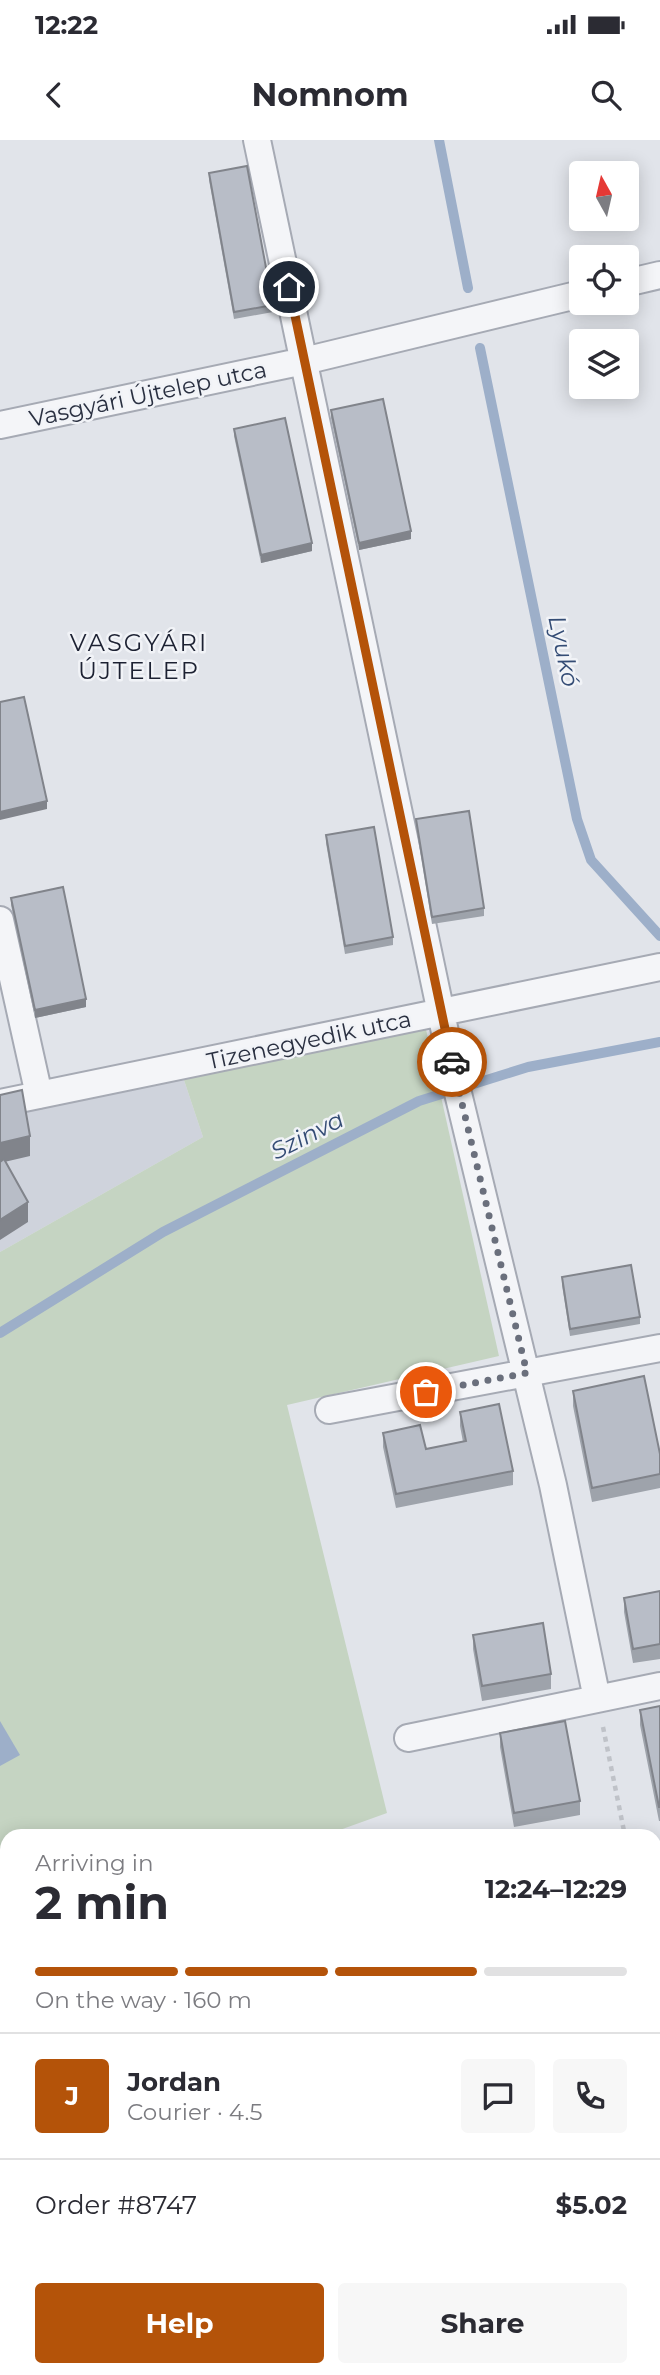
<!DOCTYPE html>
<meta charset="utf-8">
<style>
:root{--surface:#fff;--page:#f7f7f7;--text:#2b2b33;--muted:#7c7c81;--line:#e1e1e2;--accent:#b45309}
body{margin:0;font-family:Montserrat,sans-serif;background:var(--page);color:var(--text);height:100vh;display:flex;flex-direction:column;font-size:26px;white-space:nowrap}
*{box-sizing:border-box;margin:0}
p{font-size:23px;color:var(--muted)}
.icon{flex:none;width:38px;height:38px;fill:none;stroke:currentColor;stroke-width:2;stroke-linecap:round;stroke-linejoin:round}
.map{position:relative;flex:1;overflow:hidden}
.panel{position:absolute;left:0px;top:1689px;width:662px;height:548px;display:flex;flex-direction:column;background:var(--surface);border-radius:21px 21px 0 0;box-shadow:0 4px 18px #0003}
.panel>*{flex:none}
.needle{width:46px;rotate:352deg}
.fabs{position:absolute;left:569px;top:21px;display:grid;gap:14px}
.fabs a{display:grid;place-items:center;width:70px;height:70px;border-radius:7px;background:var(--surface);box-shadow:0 4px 18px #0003;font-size:35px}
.pin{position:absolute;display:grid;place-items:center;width:60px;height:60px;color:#fff;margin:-30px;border:4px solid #fff;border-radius:50%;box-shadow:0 2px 7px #0007}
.courier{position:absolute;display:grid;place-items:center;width:70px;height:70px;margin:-35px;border:5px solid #b45309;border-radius:50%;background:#fff;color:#222;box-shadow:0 2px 9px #0007}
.summary em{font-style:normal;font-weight:700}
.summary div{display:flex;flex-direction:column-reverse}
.summary{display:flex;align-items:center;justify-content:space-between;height:119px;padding:0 35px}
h1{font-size:46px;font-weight:700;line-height:52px}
.bar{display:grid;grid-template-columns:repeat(4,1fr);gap:10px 7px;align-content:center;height:84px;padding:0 35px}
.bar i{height:9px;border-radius:5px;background:var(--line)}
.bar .current{background:var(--accent)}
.bar p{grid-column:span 4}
.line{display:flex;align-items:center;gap:18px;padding:0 35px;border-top:2px solid var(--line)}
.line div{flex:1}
.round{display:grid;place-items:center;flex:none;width:74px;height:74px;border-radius:7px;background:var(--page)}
.cta{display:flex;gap:14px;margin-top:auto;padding:14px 35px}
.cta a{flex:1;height:80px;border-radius:7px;background:var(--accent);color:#fff;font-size:28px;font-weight:700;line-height:80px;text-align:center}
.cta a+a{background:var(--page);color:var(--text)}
.status{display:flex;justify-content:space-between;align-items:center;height:49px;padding:0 35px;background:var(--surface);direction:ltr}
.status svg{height:19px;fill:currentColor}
header{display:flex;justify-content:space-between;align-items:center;height:91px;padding:0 35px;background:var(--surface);font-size:32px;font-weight:700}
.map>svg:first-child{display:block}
.built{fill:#cfd3dc}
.green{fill:#c5d4c2}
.water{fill:#9dafc9}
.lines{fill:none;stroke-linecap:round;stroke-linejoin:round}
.stream{stroke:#9dafc9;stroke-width:10}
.street-casing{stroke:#a6aab4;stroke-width:30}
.path{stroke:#bfc2c8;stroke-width:4.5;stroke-dasharray:5 5;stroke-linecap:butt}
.street{stroke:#f4f5f8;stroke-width:26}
.wall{fill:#9ea3ab}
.shaded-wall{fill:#81848b}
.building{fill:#b8bdc7;stroke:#81848b;stroke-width:2}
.done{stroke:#6a6f7c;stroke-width:7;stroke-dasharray:0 12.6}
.route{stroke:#b45309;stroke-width:9}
.labels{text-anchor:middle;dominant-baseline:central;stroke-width:5;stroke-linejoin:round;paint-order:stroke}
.street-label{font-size:23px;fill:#2a3041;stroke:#f1f3f7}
.neighbourhood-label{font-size:24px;letter-spacing:2px;fill:#1c2132;stroke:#f1f3f7}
.water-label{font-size:24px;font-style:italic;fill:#344c75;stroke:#f1f3f7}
</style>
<div class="status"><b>12:22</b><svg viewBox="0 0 49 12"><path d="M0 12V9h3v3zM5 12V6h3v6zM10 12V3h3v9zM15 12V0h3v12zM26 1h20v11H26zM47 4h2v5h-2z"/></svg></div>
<header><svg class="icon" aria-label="back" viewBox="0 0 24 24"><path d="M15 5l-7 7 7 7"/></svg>Nomnom<svg class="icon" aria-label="search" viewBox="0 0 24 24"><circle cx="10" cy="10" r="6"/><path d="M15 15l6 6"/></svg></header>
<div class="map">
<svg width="660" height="2235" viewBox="0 0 660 2235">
<rect width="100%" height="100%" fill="#e1e4ea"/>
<path class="built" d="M183 937 203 997 0 1112V977Z"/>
<path class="green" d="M425 885 499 1216 287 1265 387 1673 323 1696H7V1803L0 1805V1112L203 997 183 937Z"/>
<path class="water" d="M0 1581 20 1615 0 1626Z"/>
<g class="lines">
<path class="stream" d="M439 0 468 148
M480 208 577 679 591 720 660 796
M0 1193 163 1092 419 961 528 927 660 902"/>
<g class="street-casing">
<path id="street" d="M257 0 457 949 553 1345 597 1559
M626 143 660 135
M0 285 304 221 581 154
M0 780 39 955
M0 963 660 827
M329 1270 660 1208
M408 1598 660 1546
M654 1893 660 1892
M0 2023 7 2022"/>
</g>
<path class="path" d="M603 1587 625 1696
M654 1842 659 1865"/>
<use href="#street" class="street"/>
</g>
<path class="wall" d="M209 33 273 165V172L234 179 209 40Z
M331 270 411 399 359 410 331 278Z
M234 289 312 411 261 423 234 296Z
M416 679 484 768V776L432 784 416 687Z
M326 695 393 797V805L345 814 326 703Z
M11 758 86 867 35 878 11 765Z
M562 1137 640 1177V1184L570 1196 562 1145Z
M573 1251 660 1314V1348L592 1362 573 1266Z
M460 1272 513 1331V1345L396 1368 383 1307V1293L426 1309 463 1302 460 1286Z
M660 1451V1519L633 1523 624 1472V1458Z
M473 1495 551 1534V1549L482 1561 473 1509Z
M660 1566V1681H659L640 1585V1570Z
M500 1593 580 1661V1675L514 1687 500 1607Z
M529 2230H585L557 2235H530Z"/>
<path class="shaded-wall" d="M411 391V399L359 410V403Z
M312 403V411L261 423V415Z
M47 661V669L0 680V672Z
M86 859V867L35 878V870Z
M30 996V1016L0 1023V1003Z
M28 1062V1082L0 1100V1080Z
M0 2087H1V2101L0 2102Z"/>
<path class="building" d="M247 26 273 165 234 172 209 33Z
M383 259 411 391 359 403 331 270Z
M285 278 312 403 261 415 234 289Z
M24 557 47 661 0 672V562Z
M469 671 484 768 432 777 416 679Z
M374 687 393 797 345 806 326 695Z
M63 747 86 859 35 870 11 758Z
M22 950 30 996 0 1003V955Z
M4 1019 28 1062 0 1080V1022Z
M631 1125 640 1177 570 1189 562 1137Z
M644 1236 660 1314V1334L592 1348 573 1251Z
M499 1264 513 1331 396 1354 383 1293 420 1285 426 1309 466 1301 460 1272Z
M660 1451V1504L633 1509 624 1458Z
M543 1483 551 1534 482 1546 473 1495Z
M660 1566V1667H659L640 1570Z
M565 1581 580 1661 514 1673 500 1593Z
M277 2230H328L329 2235H262L261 2232Z
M403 2230H468L469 2235H404Z"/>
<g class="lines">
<path class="done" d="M426 1252 527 1233 452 922"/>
<path class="route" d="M289 147 452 922"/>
</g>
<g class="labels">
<g class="street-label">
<text transform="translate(148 254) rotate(-12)">Vasgyári Újtelep utca</text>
<text transform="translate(309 900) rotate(-12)">Tizenegyedik utca</text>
</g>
<g class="neighbourhood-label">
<text x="139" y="502">VASGYÁRI<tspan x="139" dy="28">ÚJTELEP</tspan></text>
</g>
<g class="water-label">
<text transform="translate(564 511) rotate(78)">Lyukó</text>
<text transform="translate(307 995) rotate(-27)">Szinva</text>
</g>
</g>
</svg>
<div class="fabs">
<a><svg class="needle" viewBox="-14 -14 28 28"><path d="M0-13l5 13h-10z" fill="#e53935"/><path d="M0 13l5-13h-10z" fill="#7c7c81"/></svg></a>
<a><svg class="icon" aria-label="locate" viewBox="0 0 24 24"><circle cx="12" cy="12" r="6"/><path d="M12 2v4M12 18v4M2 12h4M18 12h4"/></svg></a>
<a><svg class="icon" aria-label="layers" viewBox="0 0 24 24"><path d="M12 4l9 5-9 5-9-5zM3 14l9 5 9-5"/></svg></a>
</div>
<div class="pin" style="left:426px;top:1252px;background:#ea580c"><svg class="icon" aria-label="bag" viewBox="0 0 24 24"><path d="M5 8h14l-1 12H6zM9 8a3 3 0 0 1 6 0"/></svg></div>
<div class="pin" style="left:289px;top:147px;background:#1f2937"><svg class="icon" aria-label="home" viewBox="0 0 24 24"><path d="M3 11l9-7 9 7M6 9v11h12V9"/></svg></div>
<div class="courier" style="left:452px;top:922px"><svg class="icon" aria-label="car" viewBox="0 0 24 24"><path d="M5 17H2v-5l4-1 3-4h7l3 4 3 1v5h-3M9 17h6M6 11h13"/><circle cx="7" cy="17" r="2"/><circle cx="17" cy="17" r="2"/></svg></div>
<section class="panel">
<div class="summary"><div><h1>2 min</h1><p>Arriving in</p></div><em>12:24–12:29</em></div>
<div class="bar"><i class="current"></i><i class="current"></i><i class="current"></i><i></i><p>On the way · 160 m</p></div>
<div class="line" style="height:126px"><b class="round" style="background:var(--accent);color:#fff">J</b><div><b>Jordan</b><p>Courier · 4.5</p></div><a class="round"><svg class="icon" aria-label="chat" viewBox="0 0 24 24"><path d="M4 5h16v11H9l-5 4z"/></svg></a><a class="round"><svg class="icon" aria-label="phone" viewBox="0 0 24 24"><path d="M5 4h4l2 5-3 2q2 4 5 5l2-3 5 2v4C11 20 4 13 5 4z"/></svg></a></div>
<div class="line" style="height:91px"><div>Order #8747</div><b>$5.02</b></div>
<div class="cta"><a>Help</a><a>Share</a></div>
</section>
</div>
